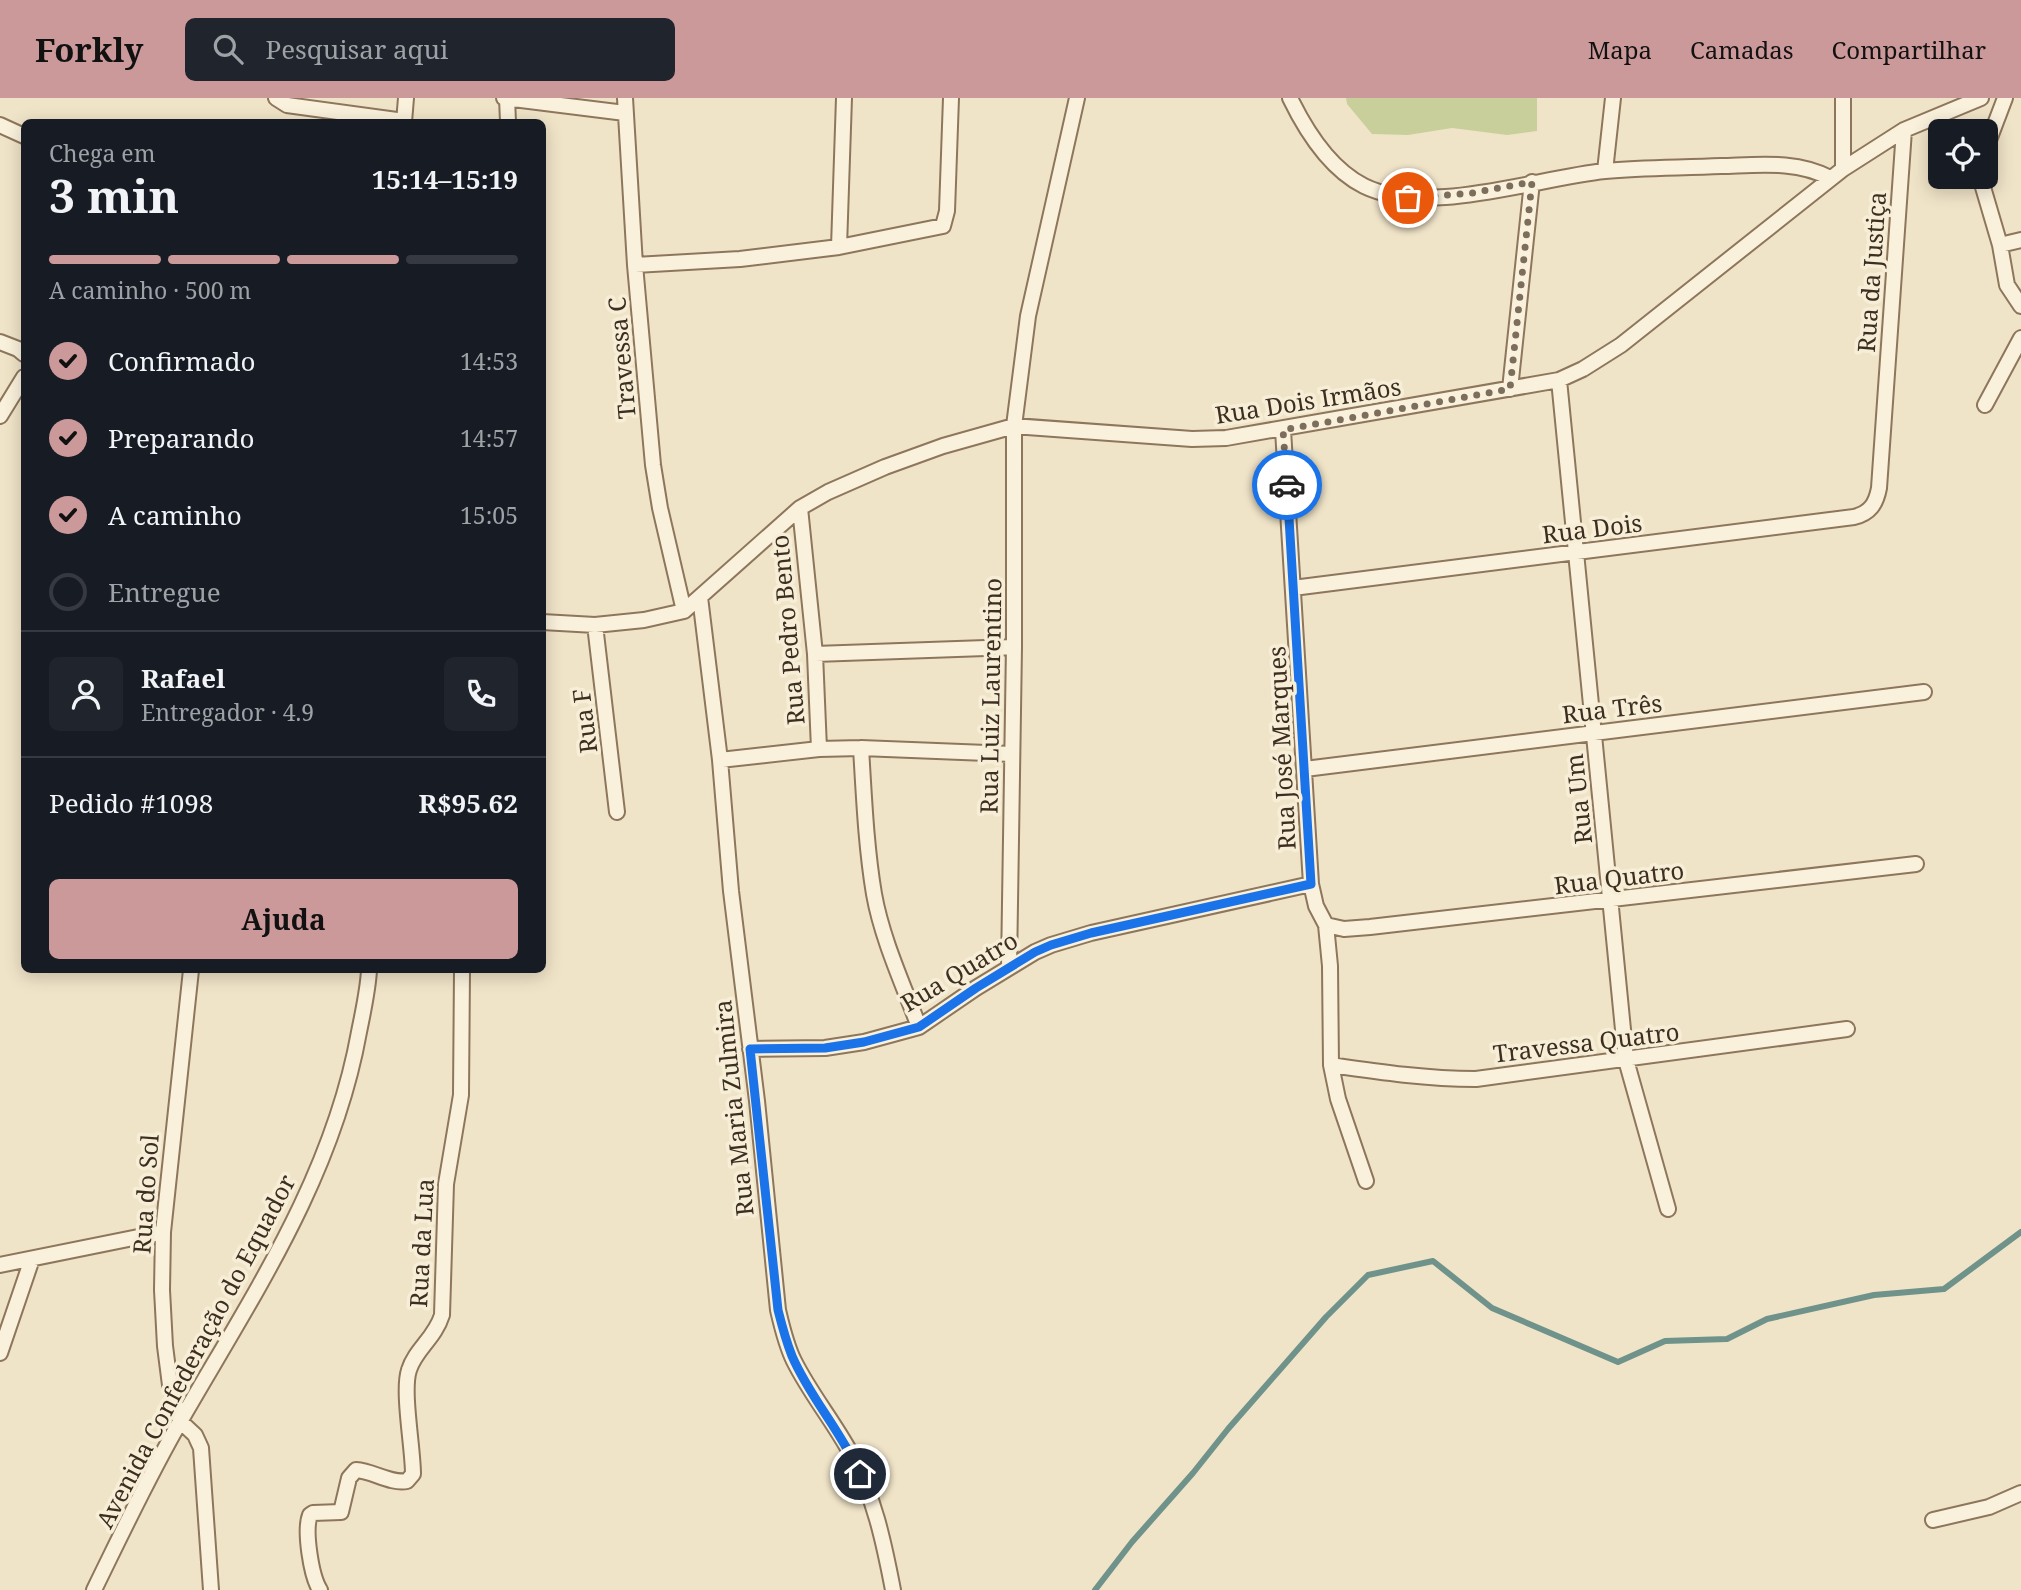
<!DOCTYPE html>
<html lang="pt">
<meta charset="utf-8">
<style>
:root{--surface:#171b24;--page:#20242c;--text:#f1f3f6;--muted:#9ea1a6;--line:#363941;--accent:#cc999b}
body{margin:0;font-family:"Noto Serif",serif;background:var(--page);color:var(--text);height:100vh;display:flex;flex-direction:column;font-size:26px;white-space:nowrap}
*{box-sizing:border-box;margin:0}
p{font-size:23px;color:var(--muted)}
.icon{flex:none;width:38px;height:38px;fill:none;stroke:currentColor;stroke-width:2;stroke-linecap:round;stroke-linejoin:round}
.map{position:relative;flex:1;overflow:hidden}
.sheet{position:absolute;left:21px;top:21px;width:525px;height:854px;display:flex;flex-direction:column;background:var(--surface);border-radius:10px;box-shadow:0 4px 18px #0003}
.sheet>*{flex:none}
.buttons{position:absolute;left:1928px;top:21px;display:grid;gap:14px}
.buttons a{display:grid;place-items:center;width:70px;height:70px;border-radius:10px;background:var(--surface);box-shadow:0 4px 18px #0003;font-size:35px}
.pin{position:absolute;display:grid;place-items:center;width:60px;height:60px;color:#fff;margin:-30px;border:4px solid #fff;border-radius:50%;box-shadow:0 2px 7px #0007}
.courier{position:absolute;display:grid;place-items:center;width:70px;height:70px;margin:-35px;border:5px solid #1a73e8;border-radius:50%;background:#fff;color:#222;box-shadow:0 2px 9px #0007}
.headline em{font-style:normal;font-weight:700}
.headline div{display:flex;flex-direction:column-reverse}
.headline{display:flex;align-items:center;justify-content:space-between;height:119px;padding:0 28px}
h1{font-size:46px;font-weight:700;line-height:52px}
.bar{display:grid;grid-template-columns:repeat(4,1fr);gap:10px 7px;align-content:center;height:84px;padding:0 28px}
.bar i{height:9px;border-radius:5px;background:var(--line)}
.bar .current{background:var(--accent)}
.bar p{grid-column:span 4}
.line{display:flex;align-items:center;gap:18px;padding:0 28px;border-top:2px solid var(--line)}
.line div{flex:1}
.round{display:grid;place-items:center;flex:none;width:74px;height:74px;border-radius:10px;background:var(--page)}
ol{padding:0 28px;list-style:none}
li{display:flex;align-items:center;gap:21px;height:77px}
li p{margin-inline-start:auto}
li .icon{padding:7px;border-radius:50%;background:var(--accent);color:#111;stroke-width:4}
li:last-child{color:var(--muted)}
li i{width:38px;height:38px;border:4px solid var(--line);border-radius:50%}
.cta{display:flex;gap:14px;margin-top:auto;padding:14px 28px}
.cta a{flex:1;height:80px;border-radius:10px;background:var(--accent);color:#111;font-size:28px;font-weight:700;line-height:80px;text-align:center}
header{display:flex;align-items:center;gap:42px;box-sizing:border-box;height:98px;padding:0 35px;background:var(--accent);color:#111}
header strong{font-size:33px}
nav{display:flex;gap:38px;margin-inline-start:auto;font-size:24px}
.search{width:490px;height:63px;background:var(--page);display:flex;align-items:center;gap:18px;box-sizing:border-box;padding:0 24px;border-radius:10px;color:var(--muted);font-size:26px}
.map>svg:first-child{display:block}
.green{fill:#c9cf9b}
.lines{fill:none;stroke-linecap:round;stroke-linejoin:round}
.stream{stroke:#6f938a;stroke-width:6}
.minor-casing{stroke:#8d765c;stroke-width:18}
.minor{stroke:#faf1dc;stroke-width:14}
.done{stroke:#7c6e5b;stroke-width:7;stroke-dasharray:0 12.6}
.route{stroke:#1a73e8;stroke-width:9}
.labels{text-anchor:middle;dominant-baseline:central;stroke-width:7;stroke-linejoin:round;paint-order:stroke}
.street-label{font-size:24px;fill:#3d2e20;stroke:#f7eed8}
</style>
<header>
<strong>Forkly</strong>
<div class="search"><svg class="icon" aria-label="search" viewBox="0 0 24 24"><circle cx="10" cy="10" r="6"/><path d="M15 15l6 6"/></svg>Pesquisar aqui</div>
<nav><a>Mapa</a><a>Camadas</a><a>Compartilhar</a></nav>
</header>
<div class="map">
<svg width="2021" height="1492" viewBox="0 0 2021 1492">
<rect width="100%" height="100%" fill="#f0e4c8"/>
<path class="green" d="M1346 0H1537V33L1507 37 1452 30 1408 37 1372 36 1347 6Z"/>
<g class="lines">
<path class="stream" d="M1095 1492 1132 1444 1193 1375 1228 1331 1326 1219 1368 1177 1433 1163 1492 1210 1618 1264 1665 1243 1727 1241 1767 1221 1874 1197 1944 1191 2021 1134"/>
<g class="minor-casing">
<path id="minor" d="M276 0 287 7 404 23
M504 0 625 15
M507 0 508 24
M625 0 635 167 653 367 660 410 684 513
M1290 0C1306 33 1330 71 1364 88 1427 119 1536 80 1605 73 1643 69 1683 70 1721 68 1758 67 1797 62 1830 80
M404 24 406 0
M0 27 24 38
M1986 50 2005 0
M1843 71V0
M1605 73 1613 0
M1980 79 2000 147 2007 187 2021 208
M2000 147 2021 142
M839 149 844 0
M635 167 740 161 839 149 943 128 947 113 951 0
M0 244 18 251 24 256
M1559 282 1626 962 1668 1111
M1510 291 1532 84
M1985 307 2021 240
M0 318 24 279
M1283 332 1311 786 1316 808 1326 827 1330 868 1331 967 1338 1001 1366 1083
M800 410 815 556 819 651
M1293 490 1854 419C1870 415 1876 406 1879 390L1904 32
M700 499 720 662 731 793 757 1003 778 1212C782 1229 786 1247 794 1263 810 1295 833 1323 850 1354 874 1397 884 1445 893 1492
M542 524 595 527 644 522 684 513 800 410 828 394 885 369 943 348 1014 328 1192 341 1226 340 1559 282 1583 271 1621 247 1843 71 1904 32 1981 0
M595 527 617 714
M815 556 1014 549
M861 650C864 699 866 748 874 796 882 841 903 886 919 929
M720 662 819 651 861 650 1012 656
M1305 671 1924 594
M1326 827 1344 831 1370 829 1916 766
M1009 869 1014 549V328L1028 218 1077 0
M191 872 163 1134 162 1192 165 1248 170 1287 180 1323 195 1337 201 1350 211 1492
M750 951 825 950 864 944 919 929 976 890 1035 854 1051 847 1091 835 1311 786
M1331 967C1379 974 1426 981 1476 981L1847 931
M0 1167 163 1134
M0 1255 32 1161
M1933 1422 1989 1409 2021 1395
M94 1492C122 1435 149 1377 181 1322 253 1197 333 1079 359 934 363 914 368 892 369 872
M320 1492C311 1478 304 1432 310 1417L313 1415 341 1414 349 1380 356 1372C373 1373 390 1386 407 1383L413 1376C413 1350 402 1293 409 1272 415 1252 435 1240 442 1217L446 1086 461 997 462 872"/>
</g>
<use href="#minor" class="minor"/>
</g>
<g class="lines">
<path class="done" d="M1287 387 1283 332 1510 291 1532 84 1472 95 1408 100"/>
<path class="route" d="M860 1376C842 1334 810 1300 792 1258 786 1243 782 1228 778 1212L750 951 825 950 864 944 919 929 976 890 1035 854 1051 847 1091 835 1311 786 1287 387"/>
</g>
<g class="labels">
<g class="street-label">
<text transform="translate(1871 174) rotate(-86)">Rua da Justiça</text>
<text transform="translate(621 260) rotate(-95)">Travessa C</text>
<text transform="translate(1308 302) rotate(-9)">Rua Dois Irmãos</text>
<text transform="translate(1592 430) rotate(-7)">Rua Dois</text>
<text transform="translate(787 532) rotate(-95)">Rua Pedro Bento</text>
<text transform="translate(990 598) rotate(-89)">Rua Luiz Laurentino</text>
<text transform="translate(1612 610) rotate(-7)">Rua Três</text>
<text transform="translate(584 623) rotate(-97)">Rua F</text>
<text transform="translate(1281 650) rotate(-93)">Rua José Marques</text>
<text transform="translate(1578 701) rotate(-96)">Rua Um</text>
<text transform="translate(1619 779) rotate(-7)">Rua Quatro</text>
<text transform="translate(959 873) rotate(-31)">Rua Quatro</text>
<text transform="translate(1586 944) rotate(-7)">Travessa Quatro</text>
<text transform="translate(733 1010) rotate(-96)">Rua Maria Zulmira</text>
<text transform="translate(145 1096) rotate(-86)">Rua do Sol</text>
<text transform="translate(421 1145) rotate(-87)">Rua da Lua</text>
<text transform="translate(195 1253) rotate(-62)">Avenida Confederação do Equador</text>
</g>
</g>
</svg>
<div class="buttons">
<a><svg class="icon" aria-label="locate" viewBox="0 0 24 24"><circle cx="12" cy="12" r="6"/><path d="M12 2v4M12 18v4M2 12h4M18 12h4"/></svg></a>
</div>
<div class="pin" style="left:1408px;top:100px;background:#ea580c"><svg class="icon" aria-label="bag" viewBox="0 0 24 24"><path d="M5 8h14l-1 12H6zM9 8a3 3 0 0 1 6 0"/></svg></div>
<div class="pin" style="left:860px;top:1376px;background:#1f2937"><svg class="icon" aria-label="home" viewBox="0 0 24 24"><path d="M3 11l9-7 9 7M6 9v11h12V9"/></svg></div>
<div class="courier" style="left:1287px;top:387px"><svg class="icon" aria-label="car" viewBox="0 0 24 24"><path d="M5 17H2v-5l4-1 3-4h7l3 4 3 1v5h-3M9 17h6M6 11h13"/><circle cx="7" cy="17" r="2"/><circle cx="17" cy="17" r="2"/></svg></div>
<section class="sheet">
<div class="headline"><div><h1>3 min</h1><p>Chega em</p></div><em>15:14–15:19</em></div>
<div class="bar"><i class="current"></i><i class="current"></i><i class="current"></i><i></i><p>A caminho · 500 m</p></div>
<ol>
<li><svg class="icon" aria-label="check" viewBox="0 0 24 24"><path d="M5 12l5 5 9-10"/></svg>Confirmado<p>14:53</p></li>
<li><svg class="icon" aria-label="check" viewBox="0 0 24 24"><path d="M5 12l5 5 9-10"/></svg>Preparando<p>14:57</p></li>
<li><svg class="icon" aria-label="check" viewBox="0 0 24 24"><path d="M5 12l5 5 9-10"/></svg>A caminho<p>15:05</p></li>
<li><i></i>Entregue</li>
</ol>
<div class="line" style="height:126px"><a class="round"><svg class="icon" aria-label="person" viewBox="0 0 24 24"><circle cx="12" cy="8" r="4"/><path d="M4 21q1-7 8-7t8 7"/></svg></a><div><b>Rafael</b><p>Entregador · 4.9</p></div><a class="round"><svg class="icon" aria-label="phone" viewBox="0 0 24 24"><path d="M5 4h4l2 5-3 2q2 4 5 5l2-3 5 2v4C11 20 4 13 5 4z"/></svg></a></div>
<div class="line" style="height:91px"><div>Pedido #1098</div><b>R$95.62</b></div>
<div class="cta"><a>Ajuda</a></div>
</section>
</div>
